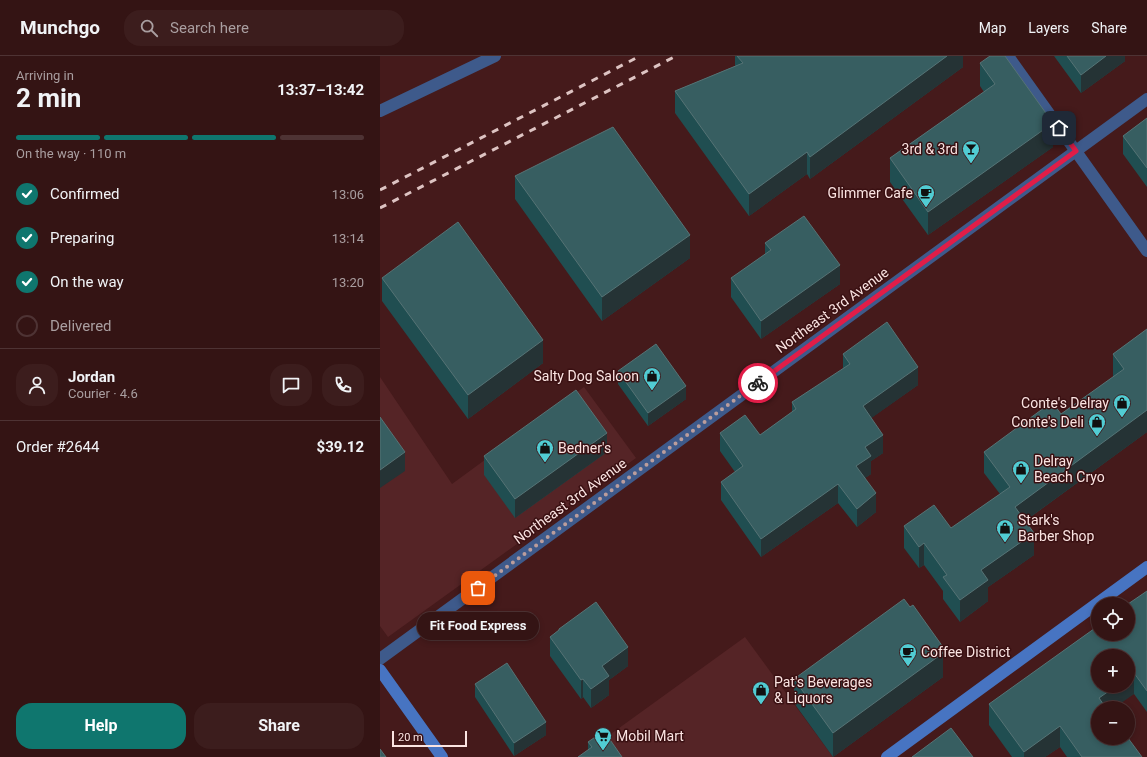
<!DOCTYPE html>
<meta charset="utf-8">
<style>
:root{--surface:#341414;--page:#3c1d1d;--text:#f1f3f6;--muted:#a99ea0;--line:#4e3334;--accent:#0f766e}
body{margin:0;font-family:Roboto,sans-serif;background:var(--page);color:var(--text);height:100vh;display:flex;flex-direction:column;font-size:15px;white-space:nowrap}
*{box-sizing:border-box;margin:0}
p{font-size:13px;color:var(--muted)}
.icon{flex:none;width:22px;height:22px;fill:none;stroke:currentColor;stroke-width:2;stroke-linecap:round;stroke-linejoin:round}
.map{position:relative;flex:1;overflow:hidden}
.side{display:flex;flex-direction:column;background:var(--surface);width:380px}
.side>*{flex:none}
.tools{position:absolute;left:711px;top:541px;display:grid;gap:8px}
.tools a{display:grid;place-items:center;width:44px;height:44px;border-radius:50%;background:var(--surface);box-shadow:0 2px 6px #0003,0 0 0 1px var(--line);font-size:20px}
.scale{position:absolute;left:12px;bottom:10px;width:75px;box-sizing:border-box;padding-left:4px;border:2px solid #fbe4e2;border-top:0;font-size:11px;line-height:14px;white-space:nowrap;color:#fbe4e2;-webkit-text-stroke:3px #3a1012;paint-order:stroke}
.pin{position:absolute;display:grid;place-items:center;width:34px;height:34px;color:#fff;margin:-17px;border-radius:8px;box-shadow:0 2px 6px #0006}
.courier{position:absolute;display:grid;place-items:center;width:40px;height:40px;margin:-20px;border:3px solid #e11d48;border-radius:50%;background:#fff;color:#222;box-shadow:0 1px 5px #0007}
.bubble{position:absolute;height:28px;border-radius:14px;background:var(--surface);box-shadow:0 2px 6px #0003,0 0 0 1px var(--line);font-size:13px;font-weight:700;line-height:28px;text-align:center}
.head em{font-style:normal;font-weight:700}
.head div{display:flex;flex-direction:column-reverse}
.head{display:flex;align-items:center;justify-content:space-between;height:68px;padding:0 16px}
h1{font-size:26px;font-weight:700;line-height:30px}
.bar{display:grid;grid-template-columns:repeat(4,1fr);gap:6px 4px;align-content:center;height:48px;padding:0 16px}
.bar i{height:5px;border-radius:3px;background:var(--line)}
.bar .on{background:var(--accent)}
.bar p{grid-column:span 4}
.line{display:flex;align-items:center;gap:10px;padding:0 16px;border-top:1px solid var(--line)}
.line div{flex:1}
.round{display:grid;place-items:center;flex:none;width:42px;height:42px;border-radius:16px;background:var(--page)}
ol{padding:0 16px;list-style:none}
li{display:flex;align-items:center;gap:12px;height:44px}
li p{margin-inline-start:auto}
li .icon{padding:4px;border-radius:50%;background:var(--accent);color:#fff;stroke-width:4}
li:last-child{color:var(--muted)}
li i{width:22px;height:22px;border:2px solid var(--line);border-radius:50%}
.action{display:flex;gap:8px;margin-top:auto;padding:8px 16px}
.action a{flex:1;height:46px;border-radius:16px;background:var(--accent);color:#fff;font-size:16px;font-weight:700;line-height:46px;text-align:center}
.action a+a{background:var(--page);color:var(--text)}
header{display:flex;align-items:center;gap:24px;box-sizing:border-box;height:56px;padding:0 20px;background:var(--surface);border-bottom:1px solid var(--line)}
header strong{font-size:19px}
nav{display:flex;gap:22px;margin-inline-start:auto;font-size:14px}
.search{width:280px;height:36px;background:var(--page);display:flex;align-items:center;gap:10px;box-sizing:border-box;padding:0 14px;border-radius:16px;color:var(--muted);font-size:15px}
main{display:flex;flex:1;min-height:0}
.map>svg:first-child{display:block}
.built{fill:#552426}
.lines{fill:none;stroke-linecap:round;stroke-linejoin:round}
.street{stroke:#3e5a8b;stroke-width:12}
.secondary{stroke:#4774c2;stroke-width:12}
.rail{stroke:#ddc3c2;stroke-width:3;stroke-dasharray:7 7;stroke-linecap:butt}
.wall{fill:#204e51}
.shaded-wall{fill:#253335}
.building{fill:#375e61;stroke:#567375}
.done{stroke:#bb9d9c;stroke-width:4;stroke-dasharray:0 7.2}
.route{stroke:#e11d48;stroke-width:5}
.labels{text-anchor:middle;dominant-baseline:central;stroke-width:3;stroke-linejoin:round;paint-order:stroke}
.poi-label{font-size:14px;fill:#fbe4e2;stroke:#3a1012;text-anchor:start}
.street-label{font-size:14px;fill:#fbe4e2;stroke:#3a1012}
</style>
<header>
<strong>Munchgo</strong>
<div class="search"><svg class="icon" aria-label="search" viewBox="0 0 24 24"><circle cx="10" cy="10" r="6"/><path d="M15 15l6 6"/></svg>Search here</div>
<nav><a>Map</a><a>Layers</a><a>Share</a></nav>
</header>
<main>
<section class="side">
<div class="head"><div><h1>2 min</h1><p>Arriving in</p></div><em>13:37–13:42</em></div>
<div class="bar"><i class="on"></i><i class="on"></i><i class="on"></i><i></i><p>On the way · 110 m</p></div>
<ol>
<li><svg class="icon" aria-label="check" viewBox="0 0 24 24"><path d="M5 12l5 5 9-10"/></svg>Confirmed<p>13:06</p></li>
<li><svg class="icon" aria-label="check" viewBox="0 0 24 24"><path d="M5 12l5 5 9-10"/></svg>Preparing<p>13:14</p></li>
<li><svg class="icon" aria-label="check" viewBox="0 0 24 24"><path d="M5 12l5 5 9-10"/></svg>On the way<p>13:20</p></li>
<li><i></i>Delivered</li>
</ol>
<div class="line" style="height:72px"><a class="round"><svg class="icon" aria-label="person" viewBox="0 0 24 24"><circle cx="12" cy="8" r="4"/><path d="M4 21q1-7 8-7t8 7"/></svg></a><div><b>Jordan</b><p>Courier · 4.6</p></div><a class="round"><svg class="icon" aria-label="chat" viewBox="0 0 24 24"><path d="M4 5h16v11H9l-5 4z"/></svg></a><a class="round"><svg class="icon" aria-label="phone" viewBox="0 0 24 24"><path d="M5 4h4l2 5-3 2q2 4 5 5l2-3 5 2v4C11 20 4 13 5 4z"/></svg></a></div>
<div class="line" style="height:52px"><div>Order #2644</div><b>$39.12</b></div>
<div class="action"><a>Help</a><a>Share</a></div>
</section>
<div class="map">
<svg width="767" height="701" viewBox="0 0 767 701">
<rect width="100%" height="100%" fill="#451a1b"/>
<path class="built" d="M0 321 72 428 204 331 256 402 8 581 0 570Z
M365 581 453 701H199Z"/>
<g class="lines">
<path class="street" d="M628 0 767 195
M0 55 115 0
M0 603 767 43"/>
<path class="secondary" d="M0 614 62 701
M507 701 767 511"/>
<path class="rail" d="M0 134 260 0
M0 152 296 0"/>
</g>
<path class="wall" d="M355 0H583V11L430 123 427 118 369 160 295 57V35L355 10Z
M674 0H745V5L701 37Z
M600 7 673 91 548 179 510 126V102L604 36 600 30Z
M767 62V131L743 98V80Z
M135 120 310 202 222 265 135 143Z
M385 187 460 228 381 283 351 241V222L385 198Z
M2 222 163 307 88 363 2 245Z
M767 273V376L645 465 654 499 608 531V545L580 566 563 543V535L544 509 539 512 524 492V470L571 472 620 438 604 417V396L681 358 733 321V298Z
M463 298 538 329 491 362 503 397 491 405V418L485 422 496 456 477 471 458 447 381 501 341 444V426L355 416 340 395V377L380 379 412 356V346L463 313Z
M238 315 306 343 268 370 238 328Z
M227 396 135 462 104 419V400Z
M767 535V656L754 638 718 652 762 701H687L680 691 665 701H632L609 669V648Z
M179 573 248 610 229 624V639L211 652 203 641 201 643 170 600V581L179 574Z
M563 591V621L453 701 414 647V623Z
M95 628 166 679 134 700 95 641Z
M208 686 242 701 208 694Z"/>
<path class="shaded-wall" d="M567 0H583V11L430 123V101Z
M726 0H745V5L701 37V19Z
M673 67V91L548 179V156Z
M427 96V118L369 160V138Z
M310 179V202L222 265V241Z
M460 209V228L381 283V265Z
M163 284V307L88 363V339Z
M538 311V329L483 368V350Z
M306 330V343L268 370V357Z
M767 354V376L635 472V451Z
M227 377V396L135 462V443Z
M503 379V397L491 405V418L476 428V410L485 391Z
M25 396V415L0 432V414Z
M458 428V447L381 501V483Z
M496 437V456L477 471V453Z
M654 477V499L608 531V545L580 566V544L601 514Z
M544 487V509L539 512V491Z
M248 591V610L229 624V639L211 652V633L222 610Z
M563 591V621L453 701V677Z
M754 617V638L734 652H719V642L736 630H748V621Z
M203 623V641L201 643V624Z
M166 666V679L134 700V687Z
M680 670V691L665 701H644V696Z"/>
<path class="building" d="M357 0H567L430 101 427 96 369 138 295 35 363 7Z
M610 0H625L673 67 548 156 510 102 615 28 600 7Z
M687 0H726L701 19Z
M767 62V112L743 80Z
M233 71 310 179 222 241 135 120Z
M424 160 460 209 381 265 351 222 391 194 385 187Z
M78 166 163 284 88 339 2 222Z
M507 266 538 311 483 350 503 379 485 391 491 400 476 410 496 437 477 453 458 428 381 483 341 426 363 410 340 377 365 359 380 379 416 353 412 346 470 308 463 298Z
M767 273V354L635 451 654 477 601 514 608 524 580 544 563 521 567 519 544 487 539 491 524 470 554 449 571 472 630 431 604 396 672 346 681 358 744 313 733 298Z
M276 288 306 330 268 357 238 315Z
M196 334 227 377 135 443 104 400Z
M0 361 25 396 0 414Z
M767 535V635L754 617 748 621V600H718V630H736L719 642 726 652H718V682H748L762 701H702L680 670 644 696 609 648 718 570V578H748V548Z
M524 543 530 551 533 549 563 591 561 593 563 597 453 677 414 623Z
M216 546 248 591 222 610 229 620 211 633 203 623 201 624 170 581 179 574V573Z
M127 607 166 666 134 687 95 628Z
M571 672 593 701H532Z
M224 675 242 701H198L212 691 208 686Z
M0 693 6 701H0Z"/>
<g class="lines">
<path class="done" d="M98 532 378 327"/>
<path class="route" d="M378 327 696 95 679 72"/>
</g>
<defs>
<g id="bar-pin" transform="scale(0.9)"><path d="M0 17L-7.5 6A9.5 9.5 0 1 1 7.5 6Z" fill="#51ccd3" stroke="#3a1012"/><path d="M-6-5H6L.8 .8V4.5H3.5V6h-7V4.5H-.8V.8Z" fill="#111"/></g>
<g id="cafe-pin" transform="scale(0.9)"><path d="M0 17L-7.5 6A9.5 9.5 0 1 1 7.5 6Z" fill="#51ccd3" stroke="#3a1012"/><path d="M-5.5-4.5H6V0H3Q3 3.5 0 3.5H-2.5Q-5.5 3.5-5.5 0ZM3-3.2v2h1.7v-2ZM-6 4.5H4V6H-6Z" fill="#111"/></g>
<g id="shop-pin" transform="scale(0.9)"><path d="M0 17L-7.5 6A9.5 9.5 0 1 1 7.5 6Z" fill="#51ccd3" stroke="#3a1012"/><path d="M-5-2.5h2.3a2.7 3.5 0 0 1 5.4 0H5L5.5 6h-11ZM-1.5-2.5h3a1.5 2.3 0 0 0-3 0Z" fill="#111"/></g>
<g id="supermarket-pin" transform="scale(0.9)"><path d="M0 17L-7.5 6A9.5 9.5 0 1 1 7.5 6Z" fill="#51ccd3" stroke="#3a1012"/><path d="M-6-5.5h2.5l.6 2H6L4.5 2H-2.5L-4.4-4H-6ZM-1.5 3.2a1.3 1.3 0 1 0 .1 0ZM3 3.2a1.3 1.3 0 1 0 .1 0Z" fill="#111"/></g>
</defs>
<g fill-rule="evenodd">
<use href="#bar-pin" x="591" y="93"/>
<use href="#cafe-pin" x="546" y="137"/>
<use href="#shop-pin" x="272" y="320"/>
<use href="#shop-pin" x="742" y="347"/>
<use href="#shop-pin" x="717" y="366"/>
<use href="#shop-pin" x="165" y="392"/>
<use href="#shop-pin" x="641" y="413"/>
<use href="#shop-pin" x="625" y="472"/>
<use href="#cafe-pin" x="528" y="596"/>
<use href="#shop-pin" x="381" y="634"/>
<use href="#supermarket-pin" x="223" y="680"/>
</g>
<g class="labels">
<g class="poi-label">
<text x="578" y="93" text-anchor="end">3rd &amp; 3rd</text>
<text x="533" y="137" text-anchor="end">Glimmer Cafe</text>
<text x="259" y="320" text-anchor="end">Salty Dog Saloon</text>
<text x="729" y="347" text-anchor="end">Conte's Delray</text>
<text x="704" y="366" text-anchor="end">Conte's Deli</text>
<text x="178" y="392">Bedner's</text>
<text x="654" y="405">Delray<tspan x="654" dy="16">Beach Cryo</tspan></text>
<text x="638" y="464">Stark's<tspan x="638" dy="16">Barber Shop</tspan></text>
<text x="541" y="596">Coffee District</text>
<text x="394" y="626">Pat's Beverages<tspan x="394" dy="16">&amp; Liquors</tspan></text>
<text x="236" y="680">Mobil Mart</text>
</g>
<g class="street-label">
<text transform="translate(452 254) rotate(-36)">Northeast 3rd Avenue</text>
<text transform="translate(190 445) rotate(-36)">Northeast 3rd Avenue</text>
</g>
</g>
</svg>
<div class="tools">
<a><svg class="icon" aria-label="locate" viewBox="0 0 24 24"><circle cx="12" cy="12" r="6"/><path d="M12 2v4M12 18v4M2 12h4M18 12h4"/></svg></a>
<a>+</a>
<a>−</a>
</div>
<div class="scale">20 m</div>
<div class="pin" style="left:98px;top:532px;background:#ea580c"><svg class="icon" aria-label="bag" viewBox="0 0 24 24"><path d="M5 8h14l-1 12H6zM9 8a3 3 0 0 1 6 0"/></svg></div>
<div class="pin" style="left:679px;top:72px;background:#1f2937"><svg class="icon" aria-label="home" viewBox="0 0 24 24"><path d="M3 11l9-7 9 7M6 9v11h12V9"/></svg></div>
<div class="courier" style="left:378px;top:327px"><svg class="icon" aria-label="bike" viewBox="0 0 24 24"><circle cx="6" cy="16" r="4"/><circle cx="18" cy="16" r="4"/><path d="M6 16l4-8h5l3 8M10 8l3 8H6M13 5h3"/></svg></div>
<div class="bubble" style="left:37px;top:556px;width:122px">Fit Food Express</div>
</div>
</main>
